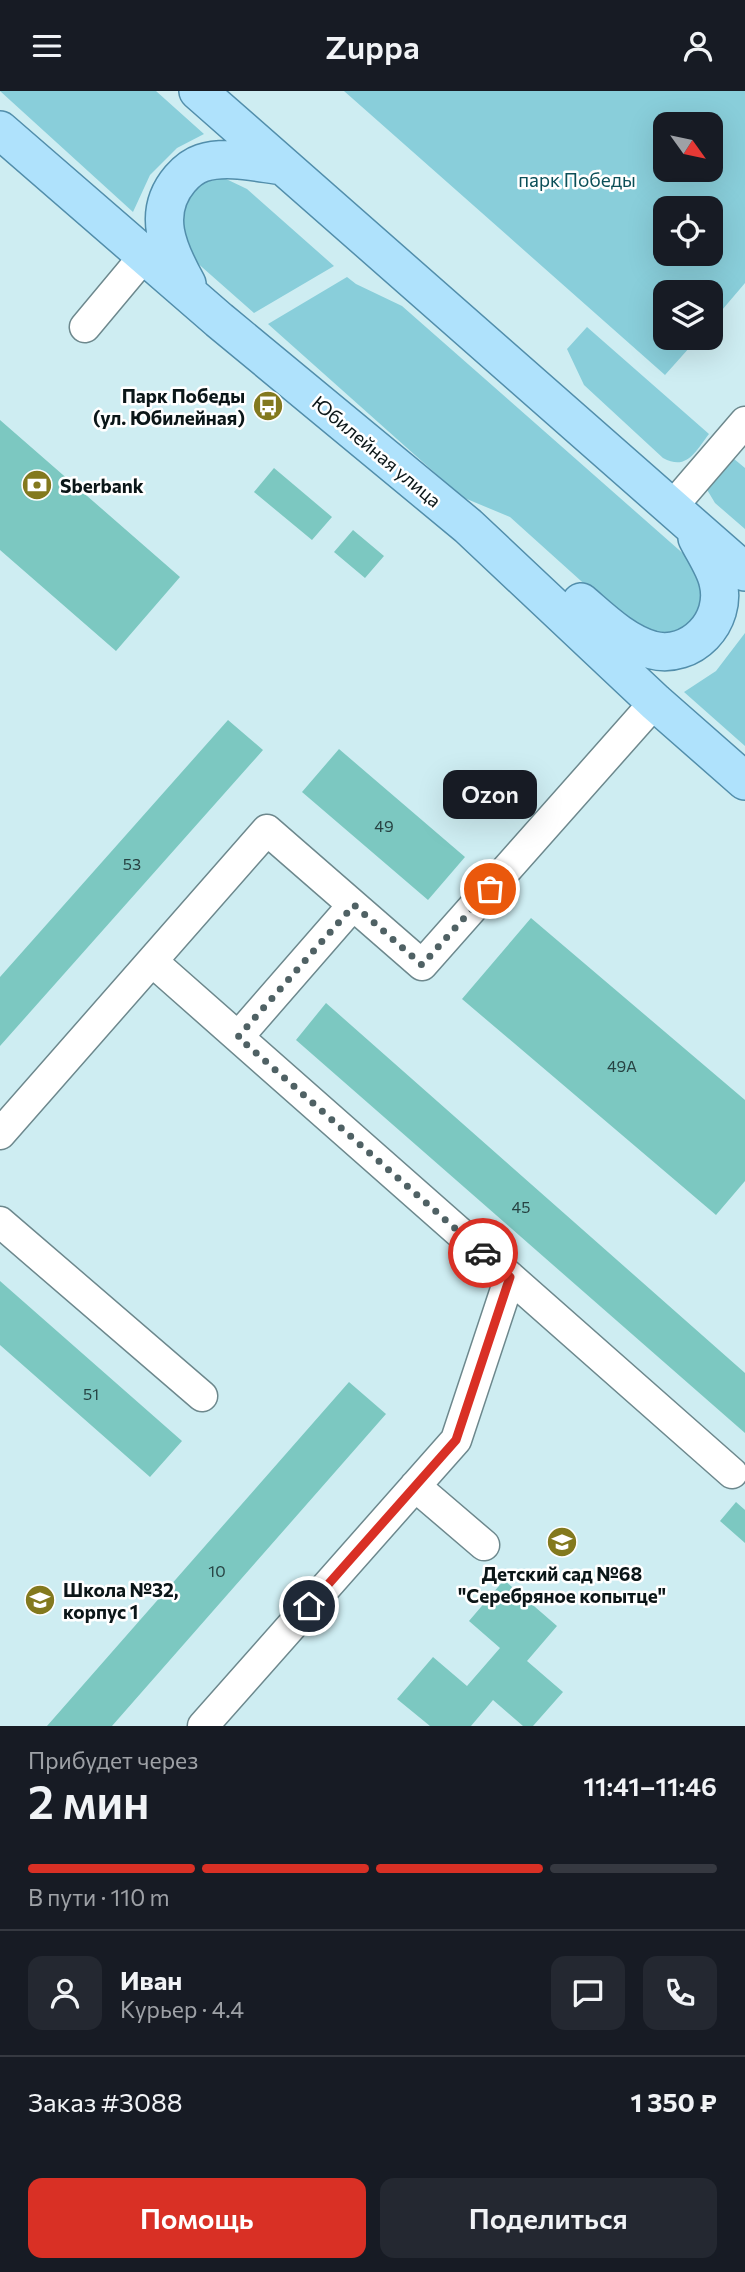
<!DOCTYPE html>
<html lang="ru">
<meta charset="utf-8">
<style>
:root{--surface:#171b24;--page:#242831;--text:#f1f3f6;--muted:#9ea1a6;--line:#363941;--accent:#d93025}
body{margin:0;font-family:Commissioner,sans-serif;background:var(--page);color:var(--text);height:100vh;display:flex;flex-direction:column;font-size:26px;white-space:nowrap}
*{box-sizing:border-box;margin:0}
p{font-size:23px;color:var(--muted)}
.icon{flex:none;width:38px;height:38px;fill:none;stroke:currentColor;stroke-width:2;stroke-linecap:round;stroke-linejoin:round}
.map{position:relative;height:1635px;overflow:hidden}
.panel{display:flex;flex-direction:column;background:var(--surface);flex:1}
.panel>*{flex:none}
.needle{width:46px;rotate:123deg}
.controls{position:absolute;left:653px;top:21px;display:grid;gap:14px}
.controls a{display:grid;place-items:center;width:70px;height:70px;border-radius:14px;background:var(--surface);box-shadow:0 7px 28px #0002;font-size:35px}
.pin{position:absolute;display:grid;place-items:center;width:60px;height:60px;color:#fff;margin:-30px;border:4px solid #fff;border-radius:50%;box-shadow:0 2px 7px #0007}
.courier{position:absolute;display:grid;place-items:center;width:70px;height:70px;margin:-35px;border:5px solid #d93025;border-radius:50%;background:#fff;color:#222;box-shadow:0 2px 9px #0007}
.bubble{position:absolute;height:49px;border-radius:14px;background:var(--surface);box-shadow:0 7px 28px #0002;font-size:23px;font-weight:600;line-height:49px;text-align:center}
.overview em{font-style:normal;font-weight:600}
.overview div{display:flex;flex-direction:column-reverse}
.overview{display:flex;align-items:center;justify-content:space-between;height:119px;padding:0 28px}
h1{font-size:46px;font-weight:600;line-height:52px}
.bar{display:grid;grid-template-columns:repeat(4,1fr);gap:10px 7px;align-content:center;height:84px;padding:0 28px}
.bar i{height:9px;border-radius:5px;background:var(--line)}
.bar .active{background:var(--accent)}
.bar p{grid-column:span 4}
.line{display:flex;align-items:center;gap:18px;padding:0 28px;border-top:2px solid var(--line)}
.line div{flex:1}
.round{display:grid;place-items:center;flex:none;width:74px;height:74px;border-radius:14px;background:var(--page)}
.primary-button{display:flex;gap:14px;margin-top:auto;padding:14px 28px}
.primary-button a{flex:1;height:80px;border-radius:14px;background:var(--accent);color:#fff;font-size:28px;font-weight:600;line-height:80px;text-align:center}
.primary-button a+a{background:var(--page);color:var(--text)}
header{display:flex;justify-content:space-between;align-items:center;height:91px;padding:0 28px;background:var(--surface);font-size:32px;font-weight:600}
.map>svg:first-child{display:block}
.green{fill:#89ceda;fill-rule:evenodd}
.building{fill:#7cc8c1}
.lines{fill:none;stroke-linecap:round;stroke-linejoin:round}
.minor-casing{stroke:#6d888d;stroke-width:33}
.major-casing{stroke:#528eab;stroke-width:40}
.minor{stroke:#fff;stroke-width:30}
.major{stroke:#afe2fc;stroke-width:37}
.done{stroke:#4f6164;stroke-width:7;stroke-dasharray:0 12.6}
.route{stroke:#d93025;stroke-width:9}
.labels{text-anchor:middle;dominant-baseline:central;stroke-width:5;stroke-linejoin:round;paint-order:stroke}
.number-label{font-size:16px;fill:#274242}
.park-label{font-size:19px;fill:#0b4f58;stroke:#fff}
.poi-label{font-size:19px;font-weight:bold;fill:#0b1618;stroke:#fff;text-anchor:start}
.street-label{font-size:19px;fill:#0b1618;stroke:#fff}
</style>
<header><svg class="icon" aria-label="menu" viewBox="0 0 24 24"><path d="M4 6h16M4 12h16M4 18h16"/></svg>Zuppa<svg class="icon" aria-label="person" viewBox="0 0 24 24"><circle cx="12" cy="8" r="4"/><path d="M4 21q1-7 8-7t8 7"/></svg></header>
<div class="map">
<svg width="745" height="1635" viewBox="0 0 745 1635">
<rect width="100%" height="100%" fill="#ceedf2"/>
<path class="green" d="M0 0H156L204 43 177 57 150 84 133 121Z
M344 0H745V192L711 232 710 201H665V247H698L665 284ZM665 33H710V79H665ZM665 117H710V163H665Z
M224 87 247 98 334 175 254 222 186 162 178 118C189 100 202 89 224 87Z
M347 186 356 193 402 215 695 473 708 505 679 550 631 535 510 426 462 406 268 233Z
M587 236 709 343C695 361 687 380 663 367L584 294 567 258Z
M728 363 745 377V438L715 412 706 397Z
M745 542V655L684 601 716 580Z"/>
<path class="building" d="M0 329 180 486 116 560 0 459Z
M274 377 332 426 312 449 254 401Z
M353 439 384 465 365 487 334 461Z
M228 629 263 659 0 955V886Z
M339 658 465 766 428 809 302 701Z
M531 827 745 1009V1090L716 1124 462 908Z
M326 912 745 1282V1342L296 949Z
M0 1190 182 1350 150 1386 0 1254Z
M349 1291 386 1323 112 1635H47Z
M736 1411 745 1419V1452L720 1430Z
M504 1489 557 1535 527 1570 563 1601 533 1635H523L493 1609 471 1635H430L397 1608 433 1566 467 1595 500 1557 469 1530Z"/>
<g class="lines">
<g class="minor-casing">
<path id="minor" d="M85 236 146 163
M671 417 745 331
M153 871 732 1382
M238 946 353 814
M0 1043 267 739 422 874 655 611
M0 1131 202 1305
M415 1395 484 1454
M203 1635 456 1349 510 1186"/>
</g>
<g class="major-casing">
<path id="major" d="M198 0 745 481
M0 39 219 229 468 435 655 611 745 690
M187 193C168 159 151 122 180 88 186 81 193 75 202 72 227 64 258 72 283 75
M581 511C602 529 624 551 652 559 691 569 728 531 718 491 715 477 704 461 697 447"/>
</g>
<use href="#minor" class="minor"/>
<use href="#major" class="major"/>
</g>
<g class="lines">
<path class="done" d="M483 1162 238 946 354 814 422 874 490 798"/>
<path class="route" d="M309 1515 456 1349 510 1186 483 1162"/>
</g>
<defs>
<g id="bus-disc" transform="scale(1.575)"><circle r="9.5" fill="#83791e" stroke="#fff"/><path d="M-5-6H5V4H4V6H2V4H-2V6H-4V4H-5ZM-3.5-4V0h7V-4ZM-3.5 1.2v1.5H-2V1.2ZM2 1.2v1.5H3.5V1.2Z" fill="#fff"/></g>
<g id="bank-disc" transform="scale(1.575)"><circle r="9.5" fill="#83791e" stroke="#fff"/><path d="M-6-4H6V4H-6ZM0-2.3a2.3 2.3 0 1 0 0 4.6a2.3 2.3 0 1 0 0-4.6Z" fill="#fff"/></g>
<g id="school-disc" transform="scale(1.575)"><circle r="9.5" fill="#83791e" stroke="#fff"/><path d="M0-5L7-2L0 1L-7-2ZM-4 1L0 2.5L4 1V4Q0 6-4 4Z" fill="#fff"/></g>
</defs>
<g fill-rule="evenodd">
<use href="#bus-disc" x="268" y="315"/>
<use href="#bank-disc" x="37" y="394"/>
<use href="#school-disc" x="562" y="1451"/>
<use href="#school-disc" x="40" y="1509"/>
</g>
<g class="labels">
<g class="number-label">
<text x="384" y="734">49</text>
<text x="132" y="772">53</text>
<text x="622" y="974">49А</text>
<text x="521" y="1115">45</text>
<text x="91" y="1302">51</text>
<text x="217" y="1479">10</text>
</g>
<g class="park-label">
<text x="577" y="88">парк Победы</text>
</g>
<g class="poi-label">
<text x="245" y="304" text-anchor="end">Парк Победы<tspan x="245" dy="22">(ул. Юбилейная)</tspan></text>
<text x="60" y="394">Sberbank</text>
<text x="562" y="1482" text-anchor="middle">Детский сад №68<tspan x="562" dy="22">"Серебряное копытце"</tspan></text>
<text x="63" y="1498">Школа №32,<tspan x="63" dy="22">корпус 1</tspan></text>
</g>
<g class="street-label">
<text transform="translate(377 360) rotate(40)">Юбилейная улица</text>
</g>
</g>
</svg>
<div class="controls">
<a><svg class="needle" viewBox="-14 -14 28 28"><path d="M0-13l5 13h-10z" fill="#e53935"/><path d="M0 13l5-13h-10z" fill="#9ea1a6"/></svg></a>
<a><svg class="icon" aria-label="locate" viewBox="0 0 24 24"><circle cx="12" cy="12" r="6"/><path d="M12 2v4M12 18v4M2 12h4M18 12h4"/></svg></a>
<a><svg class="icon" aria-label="layers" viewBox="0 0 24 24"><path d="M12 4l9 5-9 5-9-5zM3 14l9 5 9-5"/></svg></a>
</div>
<div class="pin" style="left:490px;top:798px;background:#ea580c"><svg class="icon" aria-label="bag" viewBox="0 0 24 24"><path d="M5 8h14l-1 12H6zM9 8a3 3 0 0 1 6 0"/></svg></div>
<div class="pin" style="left:309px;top:1515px;background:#1f2937"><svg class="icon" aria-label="home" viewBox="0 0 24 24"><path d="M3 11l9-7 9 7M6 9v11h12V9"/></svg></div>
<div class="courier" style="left:483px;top:1162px"><svg class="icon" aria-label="car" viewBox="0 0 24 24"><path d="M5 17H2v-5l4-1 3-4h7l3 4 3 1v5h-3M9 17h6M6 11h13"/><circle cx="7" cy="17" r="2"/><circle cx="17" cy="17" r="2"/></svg></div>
<div class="bubble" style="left:443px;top:679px;width:94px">Ozon</div>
</div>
<section class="panel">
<div class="overview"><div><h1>2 мин</h1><p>Прибудет через</p></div><em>11:41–11:46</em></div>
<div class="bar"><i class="active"></i><i class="active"></i><i class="active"></i><i></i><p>В пути · 110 m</p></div>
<div class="line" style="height:126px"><a class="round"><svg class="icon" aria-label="person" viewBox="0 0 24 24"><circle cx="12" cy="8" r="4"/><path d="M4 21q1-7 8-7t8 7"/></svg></a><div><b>Иван</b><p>Курьер · 4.4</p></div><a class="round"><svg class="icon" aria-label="chat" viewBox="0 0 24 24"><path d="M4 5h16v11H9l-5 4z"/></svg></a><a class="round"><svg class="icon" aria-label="phone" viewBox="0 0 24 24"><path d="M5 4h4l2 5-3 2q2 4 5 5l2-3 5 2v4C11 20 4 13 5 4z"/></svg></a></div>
<div class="line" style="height:91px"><div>Заказ #3088</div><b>1 350 ₽</b></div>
<div class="primary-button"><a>Помощь</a><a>Поделиться</a></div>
</section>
